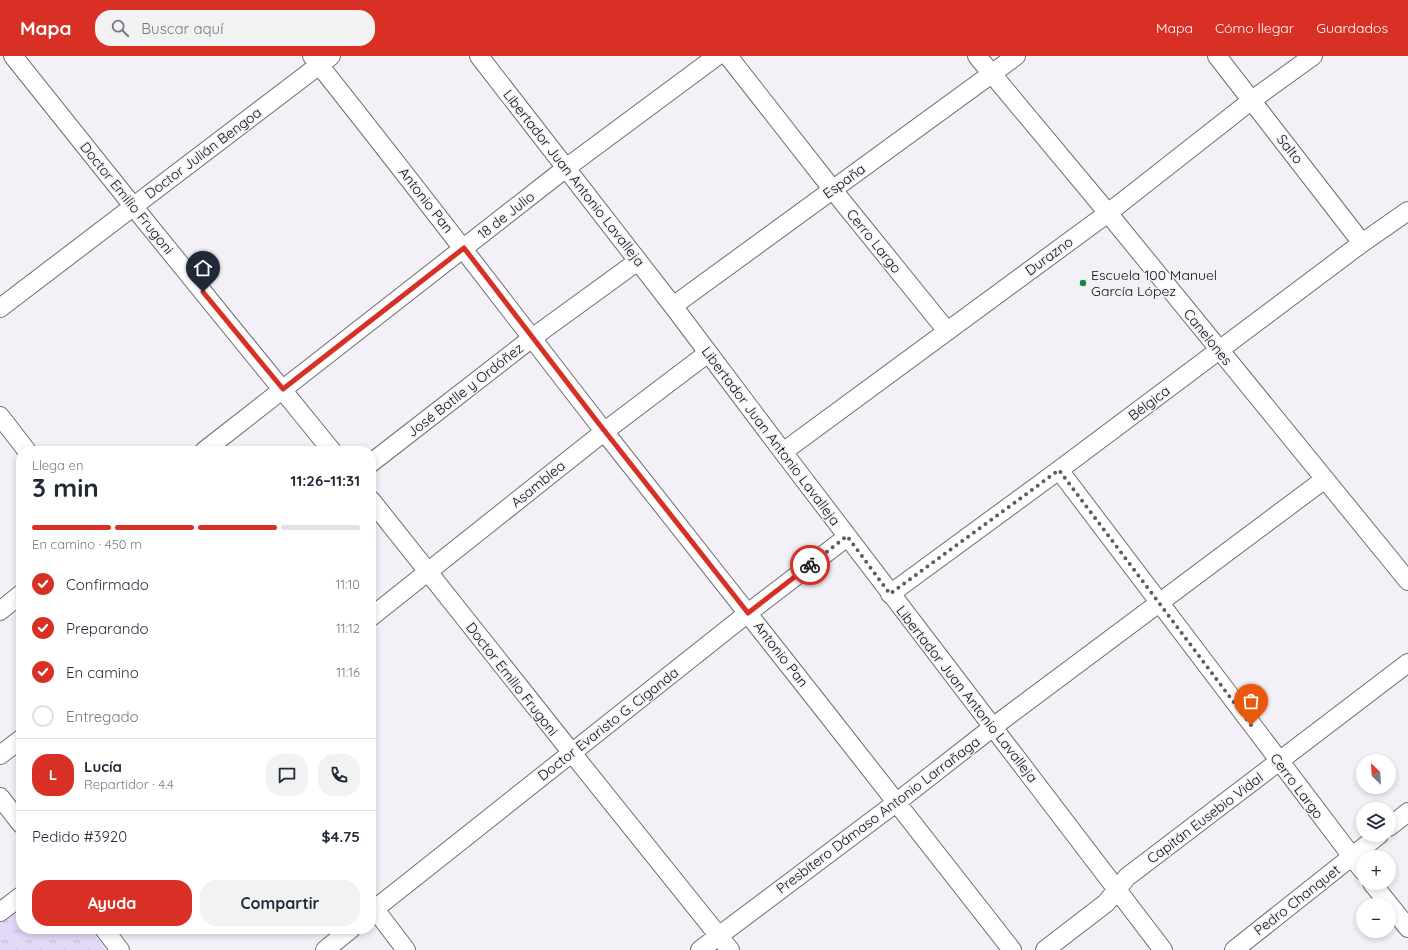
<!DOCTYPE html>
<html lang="es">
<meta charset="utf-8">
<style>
:root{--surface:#fff;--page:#f2f2f3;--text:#1f2937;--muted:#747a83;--line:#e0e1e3;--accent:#d93025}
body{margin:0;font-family:Quicksand,sans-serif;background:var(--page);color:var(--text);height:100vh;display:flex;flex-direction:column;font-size:15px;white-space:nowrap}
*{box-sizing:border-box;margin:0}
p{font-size:13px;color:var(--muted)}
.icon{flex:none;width:22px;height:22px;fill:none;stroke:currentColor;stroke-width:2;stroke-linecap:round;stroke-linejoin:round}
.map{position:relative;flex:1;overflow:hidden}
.drawer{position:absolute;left:16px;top:390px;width:360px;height:488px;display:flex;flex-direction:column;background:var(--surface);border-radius:16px;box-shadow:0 2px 6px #0003}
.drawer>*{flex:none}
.needle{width:26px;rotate:335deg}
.buttons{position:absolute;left:1356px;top:698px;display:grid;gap:8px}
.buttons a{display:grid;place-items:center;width:40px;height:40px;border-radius:50%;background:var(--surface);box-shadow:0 2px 6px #0003;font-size:20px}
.pin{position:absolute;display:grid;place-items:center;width:34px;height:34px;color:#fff;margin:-41px -17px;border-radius:50% 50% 50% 0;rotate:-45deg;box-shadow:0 0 4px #0007}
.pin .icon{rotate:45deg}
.courier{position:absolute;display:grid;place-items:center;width:40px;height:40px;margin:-20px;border:3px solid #d93025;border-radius:50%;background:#fff;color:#222;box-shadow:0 1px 5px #0007}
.headline em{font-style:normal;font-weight:700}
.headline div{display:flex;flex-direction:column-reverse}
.headline{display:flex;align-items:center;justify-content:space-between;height:68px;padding:0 16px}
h1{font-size:26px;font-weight:700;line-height:30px}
.bar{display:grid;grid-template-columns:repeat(4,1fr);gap:6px 4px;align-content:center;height:48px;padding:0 16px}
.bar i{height:5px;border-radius:3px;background:var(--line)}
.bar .active{background:var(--accent)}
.bar p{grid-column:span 4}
.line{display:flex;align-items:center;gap:10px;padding:0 16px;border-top:1px solid var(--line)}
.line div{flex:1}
.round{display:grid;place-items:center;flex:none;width:42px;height:42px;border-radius:16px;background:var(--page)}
ol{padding:0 16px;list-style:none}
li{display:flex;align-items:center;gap:12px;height:44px}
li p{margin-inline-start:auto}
li .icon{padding:4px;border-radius:50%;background:var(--accent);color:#fff;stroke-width:4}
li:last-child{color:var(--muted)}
li i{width:22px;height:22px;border:2px solid var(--line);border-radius:50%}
.action{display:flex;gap:8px;margin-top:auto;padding:8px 16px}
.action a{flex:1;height:46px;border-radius:16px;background:var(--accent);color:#fff;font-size:16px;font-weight:700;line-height:46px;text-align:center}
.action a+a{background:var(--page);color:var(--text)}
header{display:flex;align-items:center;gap:24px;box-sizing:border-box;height:56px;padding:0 20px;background:var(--accent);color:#fff}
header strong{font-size:19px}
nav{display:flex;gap:22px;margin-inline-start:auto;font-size:14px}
.search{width:280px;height:36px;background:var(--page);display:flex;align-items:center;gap:10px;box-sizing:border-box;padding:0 14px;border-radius:16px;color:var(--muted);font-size:15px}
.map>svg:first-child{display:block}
.park{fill:url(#park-tufts)}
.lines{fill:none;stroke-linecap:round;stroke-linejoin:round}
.minor-casing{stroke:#6f6d72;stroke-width:20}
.minor{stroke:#fff;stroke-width:18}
.done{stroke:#5e5d60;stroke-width:4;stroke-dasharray:0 7.2}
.route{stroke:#d93025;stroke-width:5}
.poi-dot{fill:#158942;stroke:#f3f1f7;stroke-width:1.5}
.labels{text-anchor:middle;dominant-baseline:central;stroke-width:3;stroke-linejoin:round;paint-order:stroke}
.street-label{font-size:14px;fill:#0d0d0e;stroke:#f3f1f7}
.poi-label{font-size:14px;fill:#0d0d0e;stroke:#f3f1f7;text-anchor:start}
</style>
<header>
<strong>Mapa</strong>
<div class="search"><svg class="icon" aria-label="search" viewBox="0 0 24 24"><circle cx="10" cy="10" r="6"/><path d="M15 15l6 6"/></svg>Buscar aquí</div>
<nav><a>Mapa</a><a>Cómo llegar</a><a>Guardados</a></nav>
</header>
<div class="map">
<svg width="1408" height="894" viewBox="0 0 1408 894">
<defs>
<pattern id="park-tufts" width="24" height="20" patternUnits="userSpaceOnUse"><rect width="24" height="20" fill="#e2d8f7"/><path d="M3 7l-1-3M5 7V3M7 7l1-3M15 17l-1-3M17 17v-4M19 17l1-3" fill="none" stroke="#c1b8d3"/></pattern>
</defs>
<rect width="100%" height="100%" fill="#f3f1f7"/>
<path class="park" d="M21 850V873H90L106 894H0V867Z"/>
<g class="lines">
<g class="minor-casing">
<path id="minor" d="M13 0 133 150 332 395
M312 0C411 124 506 249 603 374 739 547 877 720 1012 894
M479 0 673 250 783 396 1163 894
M728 0 833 134 947 275
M977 0 1108 157 1408 525
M1217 0 1362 187
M673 250 1016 0
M0 252 331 0
M0 360 27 395
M204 395 566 112 717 0
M783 396 1108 157 1252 44 1313 0
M371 407 532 282 638 205
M1059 414 1363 815
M371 444 572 697 730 894
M890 538 1059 414 1362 187 1408 155
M0 555 21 538
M371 561 605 375 708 297
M0 699 21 683
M0 741 21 768
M1389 771 1408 756
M1372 827 1408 872
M371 848 406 894
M0 856 21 840
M371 856 748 557 847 481
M104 873 120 894
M325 894 351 873
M700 894 897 746 993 671 1325 423
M1045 894 1106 847 1127 821 1408 607
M1234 894 1379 779"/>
</g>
<use href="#minor" class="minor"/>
</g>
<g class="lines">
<path class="done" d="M810 509 847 480 890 538 1059 414 1251 669"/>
<path class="route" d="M203 236 283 333 464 192 596 364 748 557 810 509"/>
</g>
<circle class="poi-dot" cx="1083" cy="227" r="4"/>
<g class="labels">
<g class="street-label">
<text transform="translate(1290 93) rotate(52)">Salto</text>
<text transform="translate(203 97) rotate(-37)">Doctor Julián Bengoa</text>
<text transform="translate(574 122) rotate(52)">Libertador Juan Antonio Lavalleja</text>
<text transform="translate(844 125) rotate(-36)">España</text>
<text transform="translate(127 142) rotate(51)">Doctor Emilio Frugoni</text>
<text transform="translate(426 144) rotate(52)">Antonio Pan</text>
<text transform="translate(506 159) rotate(-38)">18 de Julio</text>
<text transform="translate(874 185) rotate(51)">Cerro Largo</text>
<text transform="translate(1049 200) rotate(-36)">Durazno</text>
<text transform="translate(1208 281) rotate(51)">Canelones</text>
<text transform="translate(465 334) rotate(-38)">José Batlle y Ordóñez</text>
<text transform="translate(1149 347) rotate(-37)">Bélgica</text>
<text transform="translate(771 380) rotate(53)">Libertador Juan Antonio Lavalleja</text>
<text transform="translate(538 428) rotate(-39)">Asamblea</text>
<text transform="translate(781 598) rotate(52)">Antonio Pan</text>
<text transform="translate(512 623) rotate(52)">Doctor Emilio Frugoni</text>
<text transform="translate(967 638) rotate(52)">Libertador Juan Antonio Lavalleja</text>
<text transform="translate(608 668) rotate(-38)">Doctor Evaristo G. Ciganda</text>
<text transform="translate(1297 730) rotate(53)">Cerro Largo</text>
<text transform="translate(878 759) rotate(-37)">Presbítero Dámaso Antonio Larrañaga</text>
<text transform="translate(1205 762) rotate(-37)">Capitán Eusebio Vidal</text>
<text transform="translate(1297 844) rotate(-38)">Pedro Chanquet</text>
</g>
<g class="poi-label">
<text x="1091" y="219">Escuela 100 Manuel<tspan x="1091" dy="16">García López</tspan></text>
</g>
</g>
</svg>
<div class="buttons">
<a><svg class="needle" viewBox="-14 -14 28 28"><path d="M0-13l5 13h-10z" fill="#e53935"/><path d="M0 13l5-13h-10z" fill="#747a83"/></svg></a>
<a><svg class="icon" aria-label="layers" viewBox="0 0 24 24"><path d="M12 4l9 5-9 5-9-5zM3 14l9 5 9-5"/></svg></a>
<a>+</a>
<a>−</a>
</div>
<div class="pin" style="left:1251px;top:669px;background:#ea580c"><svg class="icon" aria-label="bag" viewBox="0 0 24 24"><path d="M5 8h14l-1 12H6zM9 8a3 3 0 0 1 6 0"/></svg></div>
<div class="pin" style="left:203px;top:236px;background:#1f2937"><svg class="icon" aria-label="home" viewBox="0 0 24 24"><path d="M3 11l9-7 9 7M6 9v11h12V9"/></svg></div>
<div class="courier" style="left:810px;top:509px"><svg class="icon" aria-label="bike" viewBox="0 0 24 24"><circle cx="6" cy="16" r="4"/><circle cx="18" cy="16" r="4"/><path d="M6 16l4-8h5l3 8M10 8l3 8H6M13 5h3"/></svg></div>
<section class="drawer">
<div class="headline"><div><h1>3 min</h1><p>Llega en</p></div><em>11:26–11:31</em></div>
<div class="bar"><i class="active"></i><i class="active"></i><i class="active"></i><i></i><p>En camino · 450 m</p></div>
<ol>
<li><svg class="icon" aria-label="check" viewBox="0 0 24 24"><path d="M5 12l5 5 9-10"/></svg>Confirmado<p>11:10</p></li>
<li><svg class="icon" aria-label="check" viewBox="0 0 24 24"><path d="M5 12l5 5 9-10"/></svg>Preparando<p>11:12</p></li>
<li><svg class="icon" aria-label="check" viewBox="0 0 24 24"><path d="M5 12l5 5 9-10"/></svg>En camino<p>11:16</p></li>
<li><i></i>Entregado</li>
</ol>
<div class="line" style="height:72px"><b class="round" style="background:var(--accent);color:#fff">L</b><div><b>Lucía</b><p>Repartidor · 4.4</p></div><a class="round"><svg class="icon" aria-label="chat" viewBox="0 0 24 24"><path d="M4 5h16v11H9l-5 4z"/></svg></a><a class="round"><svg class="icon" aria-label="phone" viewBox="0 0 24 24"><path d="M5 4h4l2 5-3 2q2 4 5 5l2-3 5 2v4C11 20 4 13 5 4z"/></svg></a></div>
<div class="line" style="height:52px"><div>Pedido #3920</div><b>$4.75</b></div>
<div class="action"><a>Ayuda</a><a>Compartir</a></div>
</section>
</div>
